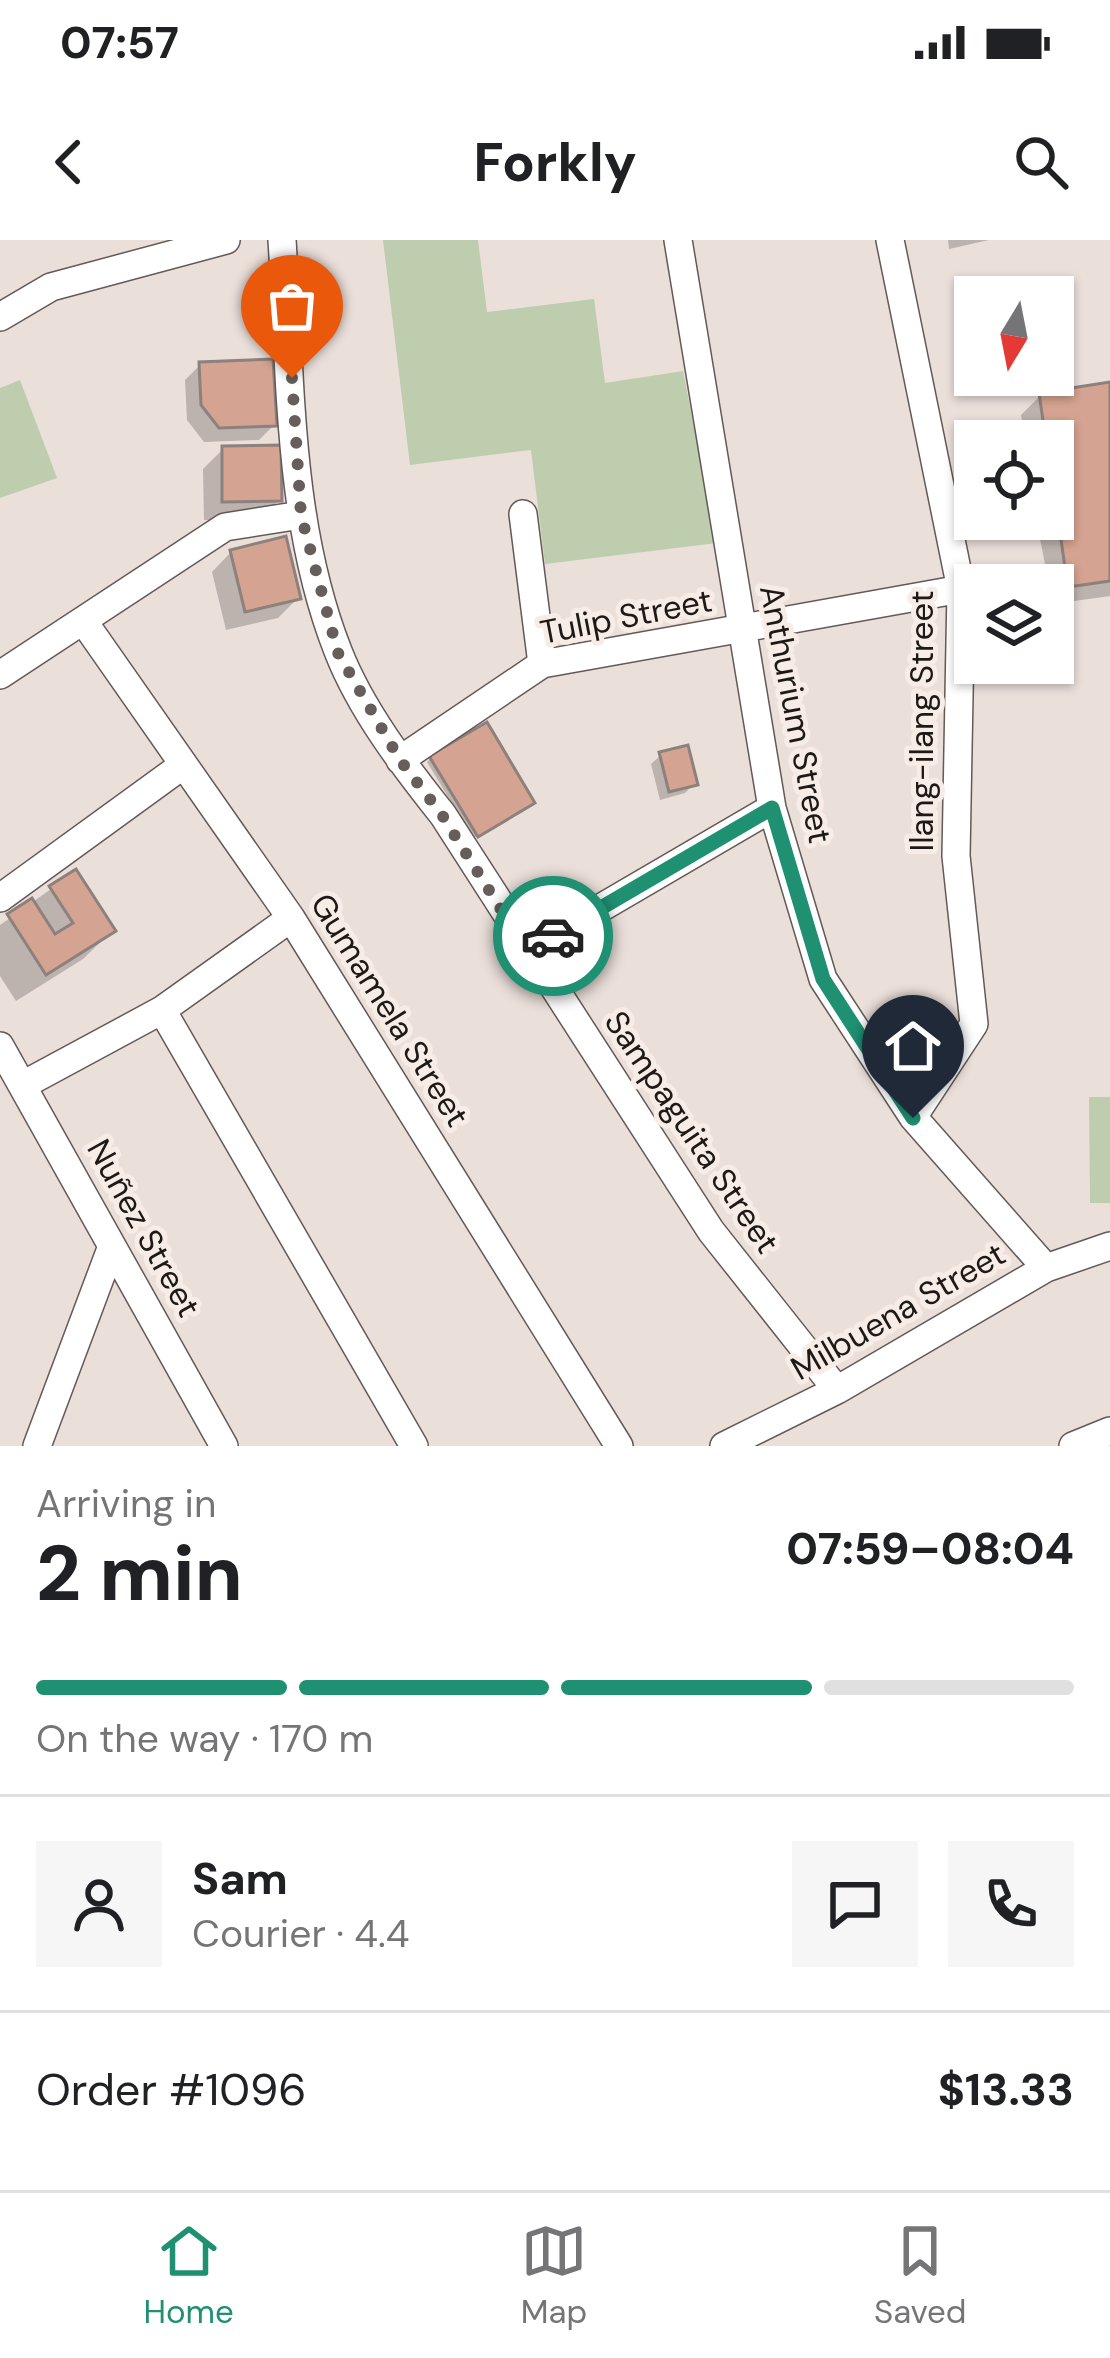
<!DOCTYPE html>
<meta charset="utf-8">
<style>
:root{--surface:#fff;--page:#f6f6f6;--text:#202124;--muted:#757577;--line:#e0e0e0;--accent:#1f9072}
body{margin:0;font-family:"DM Sans",sans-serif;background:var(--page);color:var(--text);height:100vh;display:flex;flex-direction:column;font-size:45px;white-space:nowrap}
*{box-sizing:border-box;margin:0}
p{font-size:39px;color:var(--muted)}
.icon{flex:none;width:66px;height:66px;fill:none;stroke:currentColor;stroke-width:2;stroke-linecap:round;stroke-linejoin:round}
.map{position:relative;height:1206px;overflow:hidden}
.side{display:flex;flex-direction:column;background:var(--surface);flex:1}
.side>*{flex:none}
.needle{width:78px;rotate:190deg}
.fabs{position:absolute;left:954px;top:36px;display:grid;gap:24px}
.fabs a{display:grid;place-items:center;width:120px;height:120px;border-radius:0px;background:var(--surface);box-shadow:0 3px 9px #0004;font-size:60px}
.pin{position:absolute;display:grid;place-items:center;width:102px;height:102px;color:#fff;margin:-123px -51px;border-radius:50% 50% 50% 0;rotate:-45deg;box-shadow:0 0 12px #0007}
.pin .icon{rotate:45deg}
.courier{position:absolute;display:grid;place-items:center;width:120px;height:120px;margin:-60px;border:9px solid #1f9072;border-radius:50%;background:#fff;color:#222;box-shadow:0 3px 15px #0007}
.head em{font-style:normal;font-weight:800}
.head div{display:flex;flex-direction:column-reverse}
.head{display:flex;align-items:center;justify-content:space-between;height:204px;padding:0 36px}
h1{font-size:78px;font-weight:800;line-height:90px}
.bar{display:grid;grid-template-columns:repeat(4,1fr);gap:18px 12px;align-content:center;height:144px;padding:0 36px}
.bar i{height:15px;border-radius:9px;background:var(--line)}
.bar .active{background:var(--accent)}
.bar p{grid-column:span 4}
.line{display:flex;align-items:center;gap:30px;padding:0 36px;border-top:3px solid var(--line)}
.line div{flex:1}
.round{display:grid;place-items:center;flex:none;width:126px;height:126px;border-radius:0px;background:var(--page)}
.status{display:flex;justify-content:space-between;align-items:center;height:84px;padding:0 60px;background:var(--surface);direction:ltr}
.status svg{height:33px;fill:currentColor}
header{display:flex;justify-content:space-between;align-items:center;height:156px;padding:0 36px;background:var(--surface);font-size:54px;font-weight:800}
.menu{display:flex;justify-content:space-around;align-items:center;height:168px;border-top:3px solid var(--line);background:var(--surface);font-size:33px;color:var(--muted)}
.menu a{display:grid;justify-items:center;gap:6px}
.menu .active{color:var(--accent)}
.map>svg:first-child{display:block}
.green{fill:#becdae}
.shadow{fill:#0003}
.building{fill:#d5a391;stroke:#8c817c;stroke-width:3}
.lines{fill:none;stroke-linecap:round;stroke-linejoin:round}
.minor-casing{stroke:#645956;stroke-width:30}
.minor{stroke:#fff;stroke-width:27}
.done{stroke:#655e5b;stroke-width:12;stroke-dasharray:0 21.6}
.route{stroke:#1f9072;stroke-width:15}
.labels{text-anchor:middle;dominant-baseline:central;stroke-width:10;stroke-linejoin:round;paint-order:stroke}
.street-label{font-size:33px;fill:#1d1917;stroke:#f8ece7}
</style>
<div class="status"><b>07:57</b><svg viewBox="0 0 49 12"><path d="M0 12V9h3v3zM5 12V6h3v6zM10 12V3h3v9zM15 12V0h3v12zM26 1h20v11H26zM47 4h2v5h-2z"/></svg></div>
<header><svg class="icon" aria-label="back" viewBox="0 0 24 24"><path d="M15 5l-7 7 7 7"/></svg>Forkly<svg class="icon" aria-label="search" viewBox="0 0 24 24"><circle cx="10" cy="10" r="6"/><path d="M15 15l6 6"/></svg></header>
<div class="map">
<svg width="1110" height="1206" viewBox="0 0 1110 1206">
<rect width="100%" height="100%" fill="#ebdfda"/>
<path class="green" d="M383 0H478L487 72 594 59 605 143 683 131 717 303 545 324 531 210 410 225Z
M20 140 57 238 0 258V148Z
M1089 857H1110V963H1090Z"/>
<path class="shadow" d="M948 0H989L949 9Z
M200 125 274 185 259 200 204 202 187 180 185 140Z
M1110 145V356L1053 364 1036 279H1053V201H1025L1021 175 1041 155Z
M223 209 279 260 259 280H204L203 229Z
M231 312 298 358 278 378 226 390 212 332Z
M661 515 694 544 685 553 660 560 651 524Z
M431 518 528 566 473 598 427 522Z
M51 649 112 691 83 719 16 761 0 736V685Z"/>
<path class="building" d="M273 119 277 186 219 188 201 165 199 122Z
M1110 142V341L1068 347 1053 246V201H1046L1039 153Z
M281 205 282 261 222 262V206Z
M286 296 301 359 245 372 230 310Z
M487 482 535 563 478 597 429 516Z
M688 505 698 545 669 552 659 512Z
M76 629 116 691 46 735 7 674 32 658 55 694 73 683 49 646Z"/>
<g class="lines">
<g class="minor-casing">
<path id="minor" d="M282 0C291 136 287 282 338 411 361 470 404 526 443 575L711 991 837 1150
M678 0 772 568 823 739 913 877 1046 1028
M890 0 961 349 956 616 974 784 913 877
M0 77 51 47 226 0
M523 274 542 424
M84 382 291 678 619 1206
M0 435 225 287 301 275
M400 520 542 424 961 349
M0 658 183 525
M527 711 772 568
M162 770 414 1206
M0 806 224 1206
M23 845 162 770 291 678
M37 1206 112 1006
M724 1206 837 1150 1046 1028 1110 1006
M1073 1206 1110 1191"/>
</g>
<use href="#minor" class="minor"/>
</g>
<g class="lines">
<path class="done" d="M292 138 301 275 338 413 400 520 442 575 527 711 553 696"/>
<path class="route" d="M553 696 772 568 823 739 913 878"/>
</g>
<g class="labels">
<g class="street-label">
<text transform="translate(626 376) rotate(-11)">Tulip Street</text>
<text transform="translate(796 474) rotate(79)">Anthurium Street</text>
<text transform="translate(921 481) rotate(-90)">Ilang-ilang Street</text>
<text transform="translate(390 770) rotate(58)">Gumamela Street</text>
<text transform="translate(692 892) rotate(56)">Sampaguita Street</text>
<text transform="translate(144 988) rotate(61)">Nuñez Street</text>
<text transform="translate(898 1071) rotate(-30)">Milbuena Street</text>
</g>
</g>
</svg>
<div class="fabs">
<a><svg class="needle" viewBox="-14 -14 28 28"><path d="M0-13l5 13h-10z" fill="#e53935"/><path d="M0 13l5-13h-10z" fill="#757577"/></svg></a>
<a><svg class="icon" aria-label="locate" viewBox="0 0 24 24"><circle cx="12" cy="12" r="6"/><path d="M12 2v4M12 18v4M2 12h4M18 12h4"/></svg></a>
<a><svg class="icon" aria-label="layers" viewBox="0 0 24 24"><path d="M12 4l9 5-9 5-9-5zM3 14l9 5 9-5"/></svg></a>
</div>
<div class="pin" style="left:292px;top:138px;background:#ea580c"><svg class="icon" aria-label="bag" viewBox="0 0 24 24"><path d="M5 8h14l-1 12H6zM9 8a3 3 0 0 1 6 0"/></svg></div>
<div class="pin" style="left:913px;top:878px;background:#1f2937"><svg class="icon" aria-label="home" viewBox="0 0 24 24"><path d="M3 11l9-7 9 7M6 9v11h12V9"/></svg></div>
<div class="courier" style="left:553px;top:696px"><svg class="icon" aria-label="car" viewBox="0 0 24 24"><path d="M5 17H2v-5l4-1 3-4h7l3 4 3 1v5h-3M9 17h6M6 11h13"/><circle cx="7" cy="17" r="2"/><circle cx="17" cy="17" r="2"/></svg></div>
</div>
<section class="side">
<div class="head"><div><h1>2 min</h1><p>Arriving in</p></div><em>07:59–08:04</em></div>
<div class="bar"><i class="active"></i><i class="active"></i><i class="active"></i><i></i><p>On the way · 170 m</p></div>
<div class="line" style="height:216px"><a class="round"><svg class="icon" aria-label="person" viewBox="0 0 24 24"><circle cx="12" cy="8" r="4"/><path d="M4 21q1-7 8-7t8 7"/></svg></a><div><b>Sam</b><p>Courier · 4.4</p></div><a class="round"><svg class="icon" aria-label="chat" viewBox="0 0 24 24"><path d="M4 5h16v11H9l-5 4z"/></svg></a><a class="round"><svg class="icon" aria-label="phone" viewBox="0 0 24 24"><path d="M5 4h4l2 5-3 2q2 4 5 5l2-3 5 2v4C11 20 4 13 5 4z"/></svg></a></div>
<div class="line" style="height:156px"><div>Order #1096</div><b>$13.33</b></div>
</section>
<nav class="menu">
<a class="active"><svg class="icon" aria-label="home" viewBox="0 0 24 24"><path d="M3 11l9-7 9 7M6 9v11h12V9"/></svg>Home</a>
<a><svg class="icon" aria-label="map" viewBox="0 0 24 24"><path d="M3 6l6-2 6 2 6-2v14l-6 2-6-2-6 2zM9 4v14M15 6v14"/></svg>Map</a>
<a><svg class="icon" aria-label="saved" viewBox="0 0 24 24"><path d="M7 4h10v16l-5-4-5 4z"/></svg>Saved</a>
</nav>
